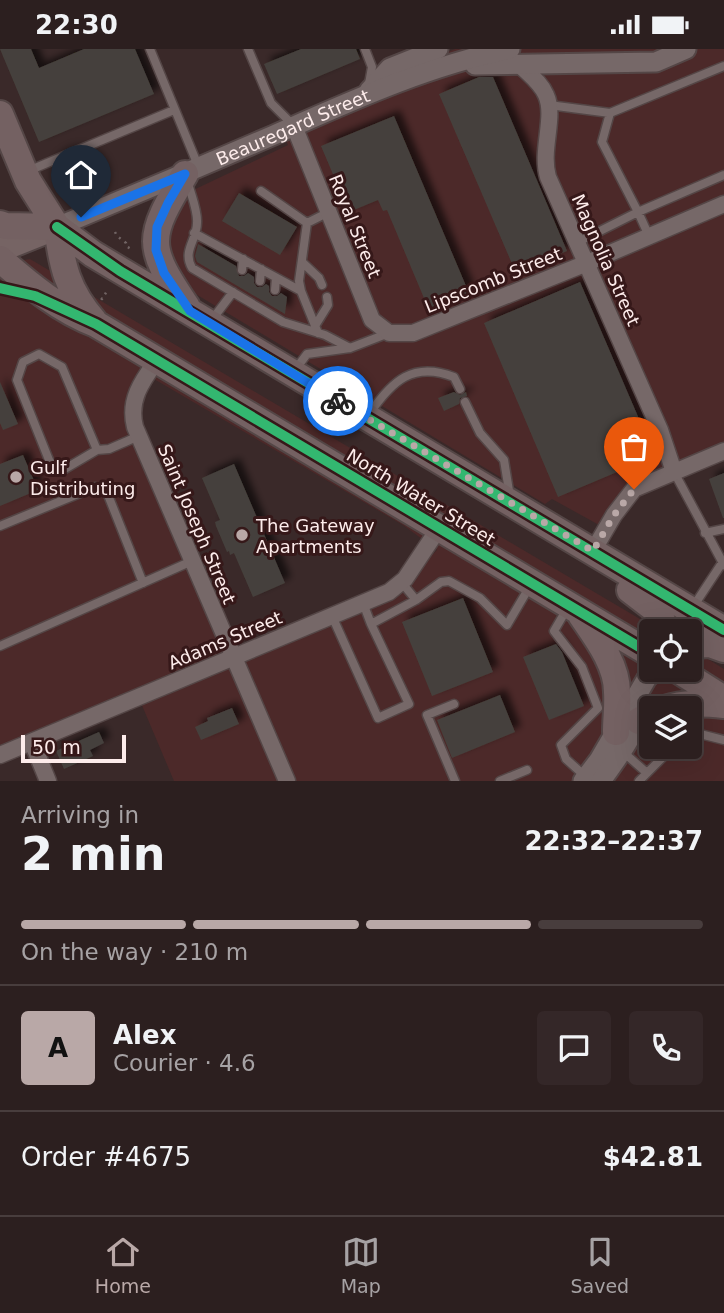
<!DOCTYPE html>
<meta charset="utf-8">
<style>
:root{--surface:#2c1f1f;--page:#342728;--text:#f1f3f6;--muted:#a6a2a4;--line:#483d3d;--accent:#b9a8a7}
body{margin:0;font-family:"DejaVu Sans",sans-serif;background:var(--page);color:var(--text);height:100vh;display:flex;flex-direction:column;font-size:26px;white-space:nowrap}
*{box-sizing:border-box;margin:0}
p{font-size:23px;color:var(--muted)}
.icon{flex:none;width:38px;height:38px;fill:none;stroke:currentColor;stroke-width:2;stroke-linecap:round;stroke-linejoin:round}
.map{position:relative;height:732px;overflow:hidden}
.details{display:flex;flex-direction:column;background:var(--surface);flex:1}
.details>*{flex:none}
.fabs{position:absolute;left:639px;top:570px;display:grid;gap:14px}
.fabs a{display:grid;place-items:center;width:63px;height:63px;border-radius:7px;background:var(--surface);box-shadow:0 7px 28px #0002,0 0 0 2px var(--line);font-size:35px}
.scale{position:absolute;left:21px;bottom:18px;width:105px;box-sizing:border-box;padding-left:7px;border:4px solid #fdeceb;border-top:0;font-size:19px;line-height:24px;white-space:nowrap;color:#fdeceb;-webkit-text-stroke:5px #361819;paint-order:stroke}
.pin{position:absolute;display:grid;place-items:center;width:60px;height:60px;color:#fff;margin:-72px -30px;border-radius:50% 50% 50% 0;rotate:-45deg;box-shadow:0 0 7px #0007}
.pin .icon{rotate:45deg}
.courier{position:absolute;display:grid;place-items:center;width:70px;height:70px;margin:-35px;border:5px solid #1a73e8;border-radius:50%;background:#fff;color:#222;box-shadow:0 2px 9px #0007}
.head em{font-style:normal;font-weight:700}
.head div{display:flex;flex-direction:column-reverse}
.head{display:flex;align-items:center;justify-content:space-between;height:119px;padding:0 21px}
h1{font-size:46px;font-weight:700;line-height:52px}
.bar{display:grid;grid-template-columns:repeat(4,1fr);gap:10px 7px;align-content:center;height:84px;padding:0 21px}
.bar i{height:9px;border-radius:5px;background:var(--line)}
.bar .on{background:var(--accent)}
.bar p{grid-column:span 4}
.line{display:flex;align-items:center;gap:18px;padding:0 21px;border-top:2px solid var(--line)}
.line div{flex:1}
.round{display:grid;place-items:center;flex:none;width:74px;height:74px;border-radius:7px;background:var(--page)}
.status{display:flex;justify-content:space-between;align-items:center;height:49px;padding:0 35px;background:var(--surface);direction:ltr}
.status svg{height:19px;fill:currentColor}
.tab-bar{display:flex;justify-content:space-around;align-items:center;height:98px;border-top:2px solid var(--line);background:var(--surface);font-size:19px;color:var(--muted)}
.tab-bar a{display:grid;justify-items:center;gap:4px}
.tab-bar .on{color:var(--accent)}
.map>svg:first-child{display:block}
.built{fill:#4c2929;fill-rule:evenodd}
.building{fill:#45413c;filter:url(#shadow)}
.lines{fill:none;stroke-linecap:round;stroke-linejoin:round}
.service-casing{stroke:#544646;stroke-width:11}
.minor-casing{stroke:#544646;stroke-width:19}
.tertiary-casing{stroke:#544646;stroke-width:23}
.primary-casing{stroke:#544646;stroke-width:28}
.trunk-casing{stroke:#544646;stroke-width:30}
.path{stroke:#716464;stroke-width:2.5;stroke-dasharray:2 5;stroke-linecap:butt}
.service{stroke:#766868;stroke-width:8}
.minor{stroke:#766868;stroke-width:16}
.tertiary{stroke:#766868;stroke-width:19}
.primary{stroke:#766464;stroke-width:24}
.trunk{stroke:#746162;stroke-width:26}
.cycleway-casing{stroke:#361819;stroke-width:15}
.cycleway{stroke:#33b770;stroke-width:10}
.done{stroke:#b9a8a7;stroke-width:7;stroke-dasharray:0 12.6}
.route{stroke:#1a73e8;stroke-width:9}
.poi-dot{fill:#b9a8a7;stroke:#361819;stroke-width:2.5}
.labels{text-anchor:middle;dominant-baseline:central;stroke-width:6;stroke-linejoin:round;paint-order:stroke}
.street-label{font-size:18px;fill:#fdeceb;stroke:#361819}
.poi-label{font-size:18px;fill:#fdeceb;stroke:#361819;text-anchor:start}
</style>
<div class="status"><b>22:30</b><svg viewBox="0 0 49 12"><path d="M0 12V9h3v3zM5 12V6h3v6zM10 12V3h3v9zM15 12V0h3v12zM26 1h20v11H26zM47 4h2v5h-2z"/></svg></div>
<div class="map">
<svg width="724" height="732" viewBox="0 0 724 732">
<defs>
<filter id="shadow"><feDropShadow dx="6" dy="-6" stdDeviation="3.5" flood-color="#0009"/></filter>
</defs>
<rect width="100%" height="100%" fill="#3a2929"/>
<path class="built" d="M455 0H724V409L636 446 610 482 552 450 545 455 184 238 160 188 185 145 288 96 278 75Z
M30 210 662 583H651V621H690V599L724 620V732H174L141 654 394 545 437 501 403 476 154 330 143 340 138 357 143 383 237 598 0 703V215ZM651 660H690V698H651Z"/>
<path class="building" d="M0 0H31L39 19 84 0H135L154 45 39 93Z
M301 0H356L360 10 277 45 264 15Z
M479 28H493L567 202 516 224 439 45Z
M394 67 469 244 429 261 387 161 383 162 378 151 349 163 321 97Z
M239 144 297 178 280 206 222 172Z
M198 195 236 217 239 227H244L248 224 254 228V234L257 238H262L266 235 269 237V243L272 247H277L281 244 287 248 285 265 197 213 195 207Z
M580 233 655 407 558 448 484 274Z
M0 333 18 375 3 381 0 374Z
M454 343 460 346 466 343 467 347 460 349 459 355 444 362 438 349Z
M23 406 38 441 0 457V415Z
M234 415 285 534 253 548 234 504 230 506 229 502 227 503 216 477 215 473 220 471 202 429Z
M724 424V469H723L709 430Z
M463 549 493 623 432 647 402 573Z
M556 595 562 603 584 657 549 671 523 608Z
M500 646 515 683 452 709 437 671Z
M232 659 239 675 201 691 195 678 208 672 207 669Z
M99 683 104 694 90 701 93 707 64 720 56 702Z"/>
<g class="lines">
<g class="service-casing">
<path id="service" d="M150 0 199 119
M248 0 271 54 294 77
M365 0 372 18 369 35
M549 56 610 64 724 17
M610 64 602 93 638 163 724 126
M28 122 174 61
M188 134C191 146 198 162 197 174 197 191 182 202 192 219L283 273 325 286 350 299
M261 142 307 174
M194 184 301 242
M578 193 638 163 649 187
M302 213 319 229 322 236
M242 221 243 210
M260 232 261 220
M275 241 276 229
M211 272 233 243
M315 277 328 256 327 248
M318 284 301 242 299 232 307 174 329 163
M295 321 307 305 350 299 389 284
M465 353 480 384 504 411 510 448
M370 364C392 332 413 312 454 328L460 340
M97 401 62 318 39 305 23 313 17 331 49 411 56 421H63L97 401 109 400 139 387
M674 423 724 516
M0 477 95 438 106 441 143 534
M705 484 724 480
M402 534 416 551
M363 554 371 575 416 551 441 533 449 532 480 549 507 576 530 537
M568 558 554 582 582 618 598 659 561 696 566 710 586 728
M693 558 722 514
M332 567 378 669 409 655 371 575
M0 597 192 512
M454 655 427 666 455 732
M690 689 704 686 724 691
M622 702 647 724
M500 732 527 721
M639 732 673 698"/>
</g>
<g class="minor-casing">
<path id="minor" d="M521 17C530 26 541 34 546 46 556 68 540 101 548 128L660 381 674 423
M294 77 372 271 389 284H413L587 214 724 155
M157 311C142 332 128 351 135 378L287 732
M593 502 614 466 634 440 724 402
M32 693 48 732
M0 706 389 543 405 530 439 479"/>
</g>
<g class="tertiary-casing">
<g id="tertiary">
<path d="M475 16 656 13 686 0"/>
<path d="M369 42 390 19 438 0"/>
<path id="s1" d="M57 178C129 148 202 117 274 86 351 52 427 17 510 0"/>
<path d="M583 732 599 711 647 629 656 621"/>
<path d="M601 732C617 710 634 687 643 661"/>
</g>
</g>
<g class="primary-casing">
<path id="primary" d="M0 201 57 178"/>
</g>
<g class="trunk-casing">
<path id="trunk" d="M0 65 28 132 57 178 93 205 724 581
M185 125C147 189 145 196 187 258
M0 175 6 177 57 178
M57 178C62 217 67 241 94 272
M0 210C28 235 61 262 96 275L651 605
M630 541 656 561 668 583
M581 566C596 588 617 615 617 643 618 656 616 669 616 683
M690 596 710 595 724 600
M678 621 724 650
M665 660C685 653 703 654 724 656
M639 672 651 666"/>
</g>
<path class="path" d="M115 183 117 187 126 194V197L133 201
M101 249 102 250 107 242"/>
<use href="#service" class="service"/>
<use href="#minor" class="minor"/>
<use href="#tertiary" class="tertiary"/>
<use href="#primary" class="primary"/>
<use href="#trunk" class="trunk"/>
<g class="cycleway-casing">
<path id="cycleway" d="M57 178 120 222 724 581
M0 239 35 247 96 275 651 605"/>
</g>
<use href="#cycleway" class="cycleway"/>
</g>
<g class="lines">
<path class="done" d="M338 352 593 502 614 466 634 440"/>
<path class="route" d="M81 168 185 125 168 154 157 178 156 201 164 224 190 262 338 352"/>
</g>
<g class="poi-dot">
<circle cx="16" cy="428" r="7"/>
<circle cx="242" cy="486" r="7"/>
</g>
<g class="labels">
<g class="street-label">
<text stroke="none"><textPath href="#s1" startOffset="256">Beauregard Street</textPath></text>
<text transform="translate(355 177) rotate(68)">Royal Street</text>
<text transform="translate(606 211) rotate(66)">Magnolia Street</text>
<text transform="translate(493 231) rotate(-22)">Lipscomb Street</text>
<text transform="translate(421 448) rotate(31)">North Water Street</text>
<text transform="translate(197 475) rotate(67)">Saint Joseph Street</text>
<text transform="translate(225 591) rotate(-23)">Adams Street</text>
</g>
<g class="poi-label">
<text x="30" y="418">Gulf<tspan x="30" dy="21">Distributing</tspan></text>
<text x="256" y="476">The Gateway<tspan x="256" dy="21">Apartments</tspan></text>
</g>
</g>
</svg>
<div class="fabs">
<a><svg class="icon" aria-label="locate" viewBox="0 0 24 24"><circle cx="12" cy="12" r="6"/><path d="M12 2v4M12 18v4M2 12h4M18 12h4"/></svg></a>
<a><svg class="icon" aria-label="layers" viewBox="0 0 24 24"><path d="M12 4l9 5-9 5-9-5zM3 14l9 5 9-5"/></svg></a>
</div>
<div class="scale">50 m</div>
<div class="pin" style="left:634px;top:440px;background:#ea580c"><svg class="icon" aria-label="bag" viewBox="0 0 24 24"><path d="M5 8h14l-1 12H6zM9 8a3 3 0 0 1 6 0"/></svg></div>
<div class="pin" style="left:81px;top:168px;background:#1f2937"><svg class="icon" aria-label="home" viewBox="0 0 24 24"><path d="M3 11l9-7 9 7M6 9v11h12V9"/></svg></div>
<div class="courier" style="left:338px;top:352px"><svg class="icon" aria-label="bike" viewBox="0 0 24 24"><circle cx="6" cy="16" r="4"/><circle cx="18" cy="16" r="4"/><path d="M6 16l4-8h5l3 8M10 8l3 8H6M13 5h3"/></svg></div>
</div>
<section class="details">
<div class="head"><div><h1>2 min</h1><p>Arriving in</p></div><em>22:32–22:37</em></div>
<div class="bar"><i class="on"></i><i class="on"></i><i class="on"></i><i></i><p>On the way · 210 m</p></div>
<div class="line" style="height:126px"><b class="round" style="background:var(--accent);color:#111">A</b><div><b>Alex</b><p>Courier · 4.6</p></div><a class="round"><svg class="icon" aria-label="chat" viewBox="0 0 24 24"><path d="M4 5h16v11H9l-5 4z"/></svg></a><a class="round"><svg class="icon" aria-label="phone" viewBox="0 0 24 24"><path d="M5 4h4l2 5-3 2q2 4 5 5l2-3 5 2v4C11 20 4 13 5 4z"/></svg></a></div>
<div class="line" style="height:91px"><div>Order #4675</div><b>$42.81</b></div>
</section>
<nav class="tab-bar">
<a class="on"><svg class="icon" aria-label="home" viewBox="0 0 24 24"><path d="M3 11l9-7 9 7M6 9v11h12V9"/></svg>Home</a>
<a><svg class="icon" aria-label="map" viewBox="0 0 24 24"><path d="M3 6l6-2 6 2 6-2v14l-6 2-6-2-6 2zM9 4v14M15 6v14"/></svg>Map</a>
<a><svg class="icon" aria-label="saved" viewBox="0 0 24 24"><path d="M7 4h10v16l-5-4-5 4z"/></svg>Saved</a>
</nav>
